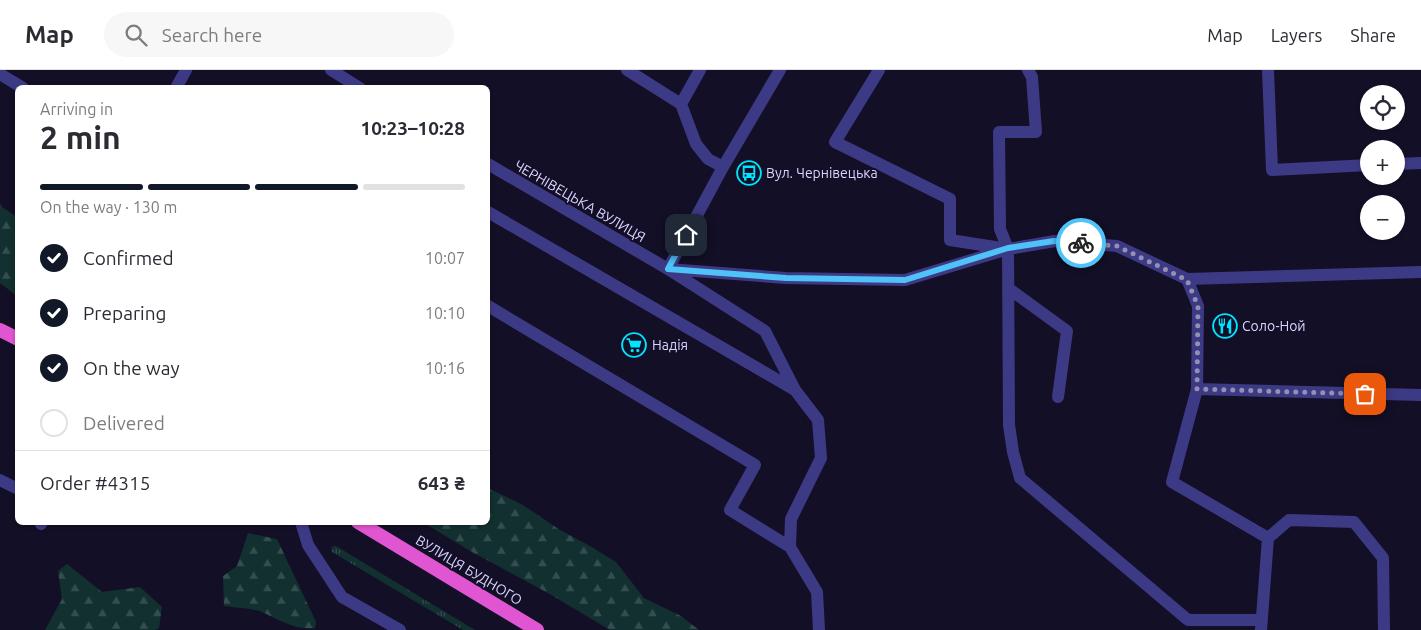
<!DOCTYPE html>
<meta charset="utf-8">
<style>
:root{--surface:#fff;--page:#f7f7f7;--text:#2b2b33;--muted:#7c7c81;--line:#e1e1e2;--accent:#111827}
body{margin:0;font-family:Ubuntu,sans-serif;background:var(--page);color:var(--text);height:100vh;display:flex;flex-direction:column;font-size:19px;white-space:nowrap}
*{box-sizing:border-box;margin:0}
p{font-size:16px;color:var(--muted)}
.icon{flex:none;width:28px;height:28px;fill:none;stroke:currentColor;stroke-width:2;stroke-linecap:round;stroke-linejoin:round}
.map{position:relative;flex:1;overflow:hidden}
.details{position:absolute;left:15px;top:15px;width:475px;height:440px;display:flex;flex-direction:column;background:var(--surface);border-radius:8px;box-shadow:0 1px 4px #0004}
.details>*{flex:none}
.fabs{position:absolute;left:1360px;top:15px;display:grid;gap:10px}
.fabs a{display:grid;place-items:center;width:45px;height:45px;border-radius:50%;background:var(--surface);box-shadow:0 1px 4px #0004;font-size:25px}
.pin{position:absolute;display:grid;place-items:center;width:42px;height:42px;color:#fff;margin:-21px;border-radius:10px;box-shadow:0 2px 8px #0006}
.courier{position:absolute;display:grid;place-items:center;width:50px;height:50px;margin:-25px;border:4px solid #4fc3f7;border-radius:50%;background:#fff;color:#222;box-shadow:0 1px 6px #0007}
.headline em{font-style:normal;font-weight:700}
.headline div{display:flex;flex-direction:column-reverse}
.headline{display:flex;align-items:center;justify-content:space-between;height:85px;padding:0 25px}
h1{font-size:32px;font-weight:700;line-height:38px}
.bar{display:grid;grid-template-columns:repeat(4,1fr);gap:8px 5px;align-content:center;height:60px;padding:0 25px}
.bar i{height:6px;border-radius:4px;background:var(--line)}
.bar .on{background:var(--accent)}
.bar p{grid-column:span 4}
.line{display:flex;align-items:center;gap:12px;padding:0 25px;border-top:1px solid var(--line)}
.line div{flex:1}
ol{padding:0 25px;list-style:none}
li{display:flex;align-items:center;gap:15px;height:55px}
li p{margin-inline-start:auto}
li .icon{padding:5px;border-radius:50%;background:var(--accent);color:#fff;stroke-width:4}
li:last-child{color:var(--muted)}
li i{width:28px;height:28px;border:2px solid var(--line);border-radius:50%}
header{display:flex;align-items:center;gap:30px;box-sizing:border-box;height:70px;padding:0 25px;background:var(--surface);border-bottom:1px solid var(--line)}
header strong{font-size:24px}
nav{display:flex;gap:28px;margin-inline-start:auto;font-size:18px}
.search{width:350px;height:45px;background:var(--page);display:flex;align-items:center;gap:12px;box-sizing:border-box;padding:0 18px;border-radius:28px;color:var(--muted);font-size:19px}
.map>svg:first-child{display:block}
.grass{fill:url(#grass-tufts)}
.forest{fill:url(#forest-firs)}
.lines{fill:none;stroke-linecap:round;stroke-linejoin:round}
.service{stroke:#3d3a85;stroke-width:12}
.minor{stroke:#3d3a85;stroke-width:12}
.trunk{stroke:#e055d1;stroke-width:14}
.done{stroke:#948fb3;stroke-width:5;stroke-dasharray:0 9}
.route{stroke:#4fc3f7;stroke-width:6}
.labels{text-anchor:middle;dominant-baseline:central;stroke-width:4;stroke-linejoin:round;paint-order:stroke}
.poi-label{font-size:14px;fill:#d9d4ff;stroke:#130f26;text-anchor:start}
.street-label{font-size:14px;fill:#d9d4ff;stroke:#130f26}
</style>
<header>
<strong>Map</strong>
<div class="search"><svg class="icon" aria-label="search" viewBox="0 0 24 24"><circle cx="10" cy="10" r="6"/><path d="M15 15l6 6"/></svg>Search here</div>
<nav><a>Map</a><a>Layers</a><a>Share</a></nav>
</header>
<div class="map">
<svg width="1421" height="560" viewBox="0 0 1421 560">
<defs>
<pattern id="grass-tufts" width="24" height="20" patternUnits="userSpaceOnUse" patternTransform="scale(1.25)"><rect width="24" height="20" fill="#12302f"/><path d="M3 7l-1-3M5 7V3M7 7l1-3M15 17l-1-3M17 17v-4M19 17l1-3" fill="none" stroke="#344d4e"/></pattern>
<pattern id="forest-firs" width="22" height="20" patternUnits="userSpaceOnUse" patternTransform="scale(1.25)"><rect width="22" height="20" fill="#12302f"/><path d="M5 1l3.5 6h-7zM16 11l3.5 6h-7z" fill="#344d4e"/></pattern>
</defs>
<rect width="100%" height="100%" fill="#130f26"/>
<path class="grass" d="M334 476H336L475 560H463L332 482 331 478Z"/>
<path class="forest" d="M0 133 2 137 17 147V226L0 213Z
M488 418 523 435 560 460 590 476 616 492 644 528 681 546 699 560H610L548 523 472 482 424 453 488 452Z
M248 463 277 469 316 552 315 558C294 560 282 551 264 543 254 538 236 538 224 536L223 506 237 496Z
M67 494 102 522 140 517 162 537 159 558 155 560H45L62 529 58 501Z"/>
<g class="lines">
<path class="service" d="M627 0 681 34 696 74 708 89 723 97
M1268 0 1272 100 1369 95
M0 4 23 18
M176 18 186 0
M681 34 700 0
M1396 94 1421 93
M488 142 795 320 765 261 668 199 786 208 905 210 1008 179 950 170V129L835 72 879 0
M1008 179 1000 159 999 62H1036L1032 7 1028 0
M1187 209 1198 236 1197 319 1421 325
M1008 218 1067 261 1058 327
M488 236 755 395 730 440 790 477
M1197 319 1172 412 1268 468 1261 560
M795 320 818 350 821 388 791 449 790 477 817 522 819 560
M0 410 18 419
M301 452 308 475 342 527 400 560
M41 454 42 452
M1268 468 1289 450 1354 452 1383 488 1384 560
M1262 550H1188L1020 408 1013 382 1009 355 1008 179 1055 171 1117 176 1187 209 1421 202"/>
<path class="minor" d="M331 0 360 18
M488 94 668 199 723 97 780 0"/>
<path class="trunk" d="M0 260 18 269
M358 452 537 560"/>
</g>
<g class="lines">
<path class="done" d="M1081 173 1117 176 1187 210 1198 236 1197 319 1365 324"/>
<path class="route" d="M686 165 668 199 786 208 905 210 1008 178 1054 171 1081 173"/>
</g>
<defs>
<g id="bus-ring" transform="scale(1.25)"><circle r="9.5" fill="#130f26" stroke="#00e5ff" stroke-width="1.5"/><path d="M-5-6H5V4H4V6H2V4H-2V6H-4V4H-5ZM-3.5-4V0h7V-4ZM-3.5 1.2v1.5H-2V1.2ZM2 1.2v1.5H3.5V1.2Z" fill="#00e5ff"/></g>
<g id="restaurant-ring" transform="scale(1.25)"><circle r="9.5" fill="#130f26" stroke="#00e5ff" stroke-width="1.5"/><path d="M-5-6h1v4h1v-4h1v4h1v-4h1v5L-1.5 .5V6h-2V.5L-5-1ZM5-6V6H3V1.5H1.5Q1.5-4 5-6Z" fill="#00e5ff"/></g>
<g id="supermarket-ring" transform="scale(1.25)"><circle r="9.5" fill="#130f26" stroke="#00e5ff" stroke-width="1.5"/><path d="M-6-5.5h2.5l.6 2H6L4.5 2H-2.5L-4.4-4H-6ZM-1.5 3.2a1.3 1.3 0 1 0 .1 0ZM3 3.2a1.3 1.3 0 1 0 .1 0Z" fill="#00e5ff"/></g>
</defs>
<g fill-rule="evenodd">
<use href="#bus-ring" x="749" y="103"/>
<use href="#restaurant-ring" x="1225" y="256"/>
<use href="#supermarket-ring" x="634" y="275"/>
</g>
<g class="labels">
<g class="poi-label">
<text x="766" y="103">Вул. Чернівецька</text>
<text x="1242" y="256">Соло-Ной</text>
<text x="652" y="275">Надія</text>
</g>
<g class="street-label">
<text transform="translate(580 131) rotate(30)">ЧЕРНІВЕЦЬКА ВУЛИЦЯ</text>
<text transform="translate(469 500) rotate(31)">ВУЛИЦЯ БУДНОГО</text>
</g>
</g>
</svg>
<div class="fabs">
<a><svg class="icon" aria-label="locate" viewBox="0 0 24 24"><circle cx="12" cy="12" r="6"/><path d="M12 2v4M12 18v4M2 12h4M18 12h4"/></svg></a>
<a>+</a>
<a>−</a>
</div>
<div class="pin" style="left:1365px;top:324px;background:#ea580c"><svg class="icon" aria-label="bag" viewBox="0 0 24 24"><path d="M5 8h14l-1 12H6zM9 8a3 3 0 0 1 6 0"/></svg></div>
<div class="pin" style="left:686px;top:165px;background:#1f2937"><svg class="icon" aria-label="home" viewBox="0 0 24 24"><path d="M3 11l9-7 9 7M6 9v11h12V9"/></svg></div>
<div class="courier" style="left:1081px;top:173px"><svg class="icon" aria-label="bike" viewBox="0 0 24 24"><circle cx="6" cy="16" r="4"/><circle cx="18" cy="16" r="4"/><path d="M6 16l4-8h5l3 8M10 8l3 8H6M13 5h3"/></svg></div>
<section class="details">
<div class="headline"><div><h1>2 min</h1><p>Arriving in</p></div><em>10:23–10:28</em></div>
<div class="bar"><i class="on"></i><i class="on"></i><i class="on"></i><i></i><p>On the way · 130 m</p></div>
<ol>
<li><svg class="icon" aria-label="check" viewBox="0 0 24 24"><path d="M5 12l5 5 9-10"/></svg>Confirmed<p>10:07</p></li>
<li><svg class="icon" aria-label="check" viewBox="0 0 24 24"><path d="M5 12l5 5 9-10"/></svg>Preparing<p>10:10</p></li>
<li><svg class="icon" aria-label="check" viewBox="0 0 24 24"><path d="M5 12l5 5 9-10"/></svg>On the way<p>10:16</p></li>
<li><i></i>Delivered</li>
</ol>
<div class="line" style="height:65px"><div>Order #4315</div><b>643 ₴</b></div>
</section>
</div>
